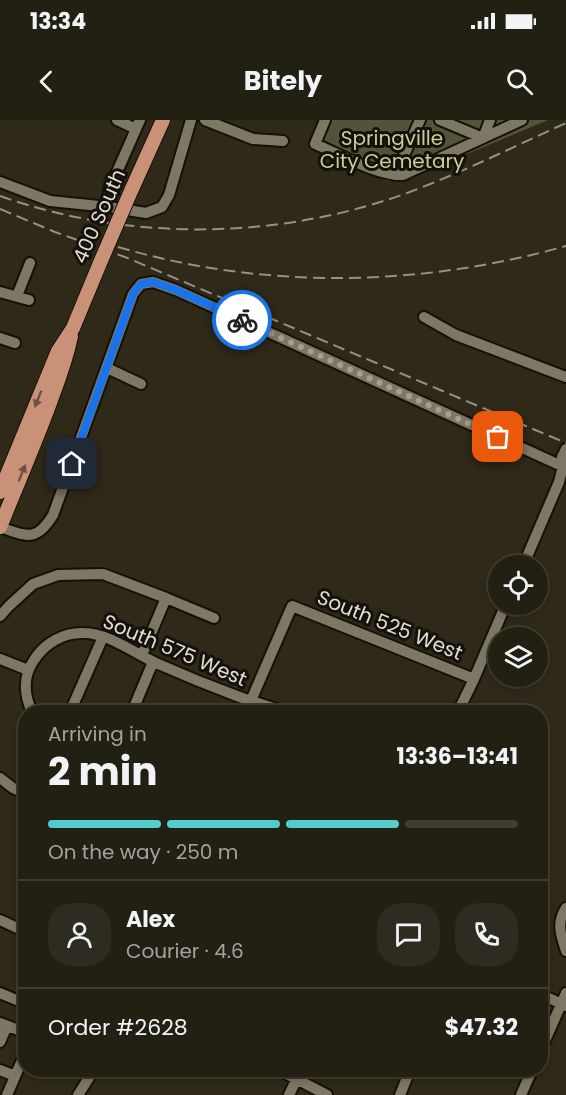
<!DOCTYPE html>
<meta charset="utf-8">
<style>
:root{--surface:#221f13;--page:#2e2c21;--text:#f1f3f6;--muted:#a2a2a0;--line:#3f3d33;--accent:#53cdcb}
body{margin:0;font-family:Poppins,sans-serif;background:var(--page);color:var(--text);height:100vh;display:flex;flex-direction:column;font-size:22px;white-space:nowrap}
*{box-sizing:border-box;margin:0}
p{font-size:20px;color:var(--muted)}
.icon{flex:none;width:33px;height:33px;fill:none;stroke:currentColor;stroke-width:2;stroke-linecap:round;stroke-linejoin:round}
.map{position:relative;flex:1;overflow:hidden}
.details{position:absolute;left:18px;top:585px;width:530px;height:372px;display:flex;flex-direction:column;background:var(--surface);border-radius:24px;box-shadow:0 3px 9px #0003,0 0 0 2px var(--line)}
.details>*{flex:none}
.fabs{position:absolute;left:488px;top:435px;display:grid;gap:12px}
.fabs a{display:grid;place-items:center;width:60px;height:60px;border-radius:50%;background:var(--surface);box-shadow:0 3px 9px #0003,0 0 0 2px var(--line);font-size:30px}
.pin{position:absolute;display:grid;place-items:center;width:51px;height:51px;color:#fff;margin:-26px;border-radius:12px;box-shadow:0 3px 9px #0006}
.courier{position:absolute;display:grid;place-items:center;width:60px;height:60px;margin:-30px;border:4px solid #1a73e8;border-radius:50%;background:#fff;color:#222;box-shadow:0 2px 8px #0007}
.head em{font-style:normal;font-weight:700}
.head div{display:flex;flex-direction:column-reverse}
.head{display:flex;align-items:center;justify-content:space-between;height:102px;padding:0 30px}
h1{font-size:39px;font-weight:700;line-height:45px}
.bar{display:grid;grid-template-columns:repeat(4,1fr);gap:9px 6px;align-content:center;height:72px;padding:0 30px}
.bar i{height:8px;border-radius:4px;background:var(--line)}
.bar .active{background:var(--accent)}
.bar p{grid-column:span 4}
.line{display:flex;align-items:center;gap:15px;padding:0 30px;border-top:2px solid var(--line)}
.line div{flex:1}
.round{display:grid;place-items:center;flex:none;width:63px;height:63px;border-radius:24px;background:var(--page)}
.status{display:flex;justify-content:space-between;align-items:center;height:42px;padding:0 30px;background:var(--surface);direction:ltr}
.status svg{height:16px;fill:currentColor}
header{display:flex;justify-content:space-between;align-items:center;height:78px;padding:0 30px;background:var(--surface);font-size:27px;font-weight:700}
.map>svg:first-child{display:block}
.green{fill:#51543b}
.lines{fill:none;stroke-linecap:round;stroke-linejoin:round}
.minor-casing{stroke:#161104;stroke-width:14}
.major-casing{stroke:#161104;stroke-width:16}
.minor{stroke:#7d7765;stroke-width:10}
.major{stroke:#c99178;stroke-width:14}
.rail{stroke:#959185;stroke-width:2;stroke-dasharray:12 6;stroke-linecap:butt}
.major-bridge-casing{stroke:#161104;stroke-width:16;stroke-linecap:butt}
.major-bridge{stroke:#c99178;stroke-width:14}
.oneway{fill:#6e5142}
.done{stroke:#a29f93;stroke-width:6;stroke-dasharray:0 10.8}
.route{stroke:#1a73e8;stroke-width:8}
.labels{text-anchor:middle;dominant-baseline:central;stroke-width:6;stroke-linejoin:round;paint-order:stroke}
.park-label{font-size:20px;fill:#c8cd97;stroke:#14110b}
.street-label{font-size:20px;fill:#e1ded4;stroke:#14110b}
</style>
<div class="status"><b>13:34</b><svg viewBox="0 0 49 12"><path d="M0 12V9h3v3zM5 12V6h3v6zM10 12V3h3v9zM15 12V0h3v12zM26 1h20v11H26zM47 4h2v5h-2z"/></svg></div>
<header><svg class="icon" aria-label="back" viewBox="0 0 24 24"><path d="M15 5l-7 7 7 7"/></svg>Bitely<svg class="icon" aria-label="search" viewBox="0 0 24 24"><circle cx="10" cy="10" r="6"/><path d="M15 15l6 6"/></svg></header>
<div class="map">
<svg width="566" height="975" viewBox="0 0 566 975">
<rect width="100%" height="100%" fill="#2e2919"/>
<path class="green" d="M321 0H548L402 61H387L309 29Z"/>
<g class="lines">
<g class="minor-casing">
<path id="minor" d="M117 0 136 9
M205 0 253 19 283 21
M325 0 315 24C339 34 378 56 403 55L483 18 490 0
M440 0 483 18 522 0
M395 55 420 0
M0 62 50 81 109 87 146 93 162 87 169 75 191 0
M109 87V70L140 0
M0 172 29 180
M17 176 30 143
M424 197 456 215 566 257
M0 218 15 223
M107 248 141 264
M0 407C26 416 36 423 53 395L133 174 141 164 153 162 176 170 566 348
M523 446 559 362 563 346 562 337 566 329
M166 478 214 498
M0 496 9 486 33 464 58 455 103 454 166 478 142 535
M0 539 28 550
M32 592C24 575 23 556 34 540 45 523 64 512 84 513 108 513 134 533 156 543 183 555 210 566 237 576 253 582 269 586 285 592
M70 592 103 517
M132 592 153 542
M246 592 292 486 474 559
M458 592 474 559 506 484
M0 658 13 668 26 674
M566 788C556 803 561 815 566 831
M540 793V798
M0 800 26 812
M0 873 26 884
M540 874 566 886
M0 903 26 913
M0 922 7 906
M540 932 566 873
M0 950 15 956
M279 950 327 975
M7 975 26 931
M78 975 94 950
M289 975 301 950
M400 975 410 950
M521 975 532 950"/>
</g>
<g class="major-casing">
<path id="major" d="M131 71 163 0
M0 372 58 231 73 208 100 143
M0 407C16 368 32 330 47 291 56 266 66 242 71 216"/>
</g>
<use href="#minor" class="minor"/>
<use href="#major" class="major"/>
<path class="rail" d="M0 76C130 122 278 120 407 73 461 53 513 27 566 3
M0 89 55 112 125 137 566 323
M118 127C264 170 420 167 566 126"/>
<g class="major-bridge-casing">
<path id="major-bridge" d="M100 143 131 71"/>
</g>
<use href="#major-bridge" class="major-bridge"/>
</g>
<defs><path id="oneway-solid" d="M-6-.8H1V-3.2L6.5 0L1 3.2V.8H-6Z" transform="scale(1.5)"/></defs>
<g class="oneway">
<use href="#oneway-solid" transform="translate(38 279) rotate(112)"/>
<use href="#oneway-solid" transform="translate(22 353) rotate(-68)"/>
</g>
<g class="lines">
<path class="done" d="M242 200 498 317"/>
<path class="route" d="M72 344 133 174 141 164 153 162 176 170 242 200"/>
</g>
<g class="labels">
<g class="park-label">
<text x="392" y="18">Springville<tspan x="392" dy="23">City Cemetary</tspan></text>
</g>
<g class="street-label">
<text transform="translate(99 96) rotate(-66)">400 South</text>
<text transform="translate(390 505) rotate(22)">South 525 West</text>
<text transform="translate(175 530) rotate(23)">South 575 West</text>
</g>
</g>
</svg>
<div class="fabs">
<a><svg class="icon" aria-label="locate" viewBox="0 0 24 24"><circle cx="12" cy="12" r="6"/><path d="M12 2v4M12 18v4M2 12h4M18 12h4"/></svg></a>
<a><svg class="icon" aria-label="layers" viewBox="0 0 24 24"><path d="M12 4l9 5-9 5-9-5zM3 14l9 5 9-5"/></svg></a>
</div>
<div class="pin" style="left:498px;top:317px;background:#ea580c"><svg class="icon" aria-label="bag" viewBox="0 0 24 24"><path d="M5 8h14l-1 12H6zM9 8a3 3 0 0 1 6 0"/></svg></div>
<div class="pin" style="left:72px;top:344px;background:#1f2937"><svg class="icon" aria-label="home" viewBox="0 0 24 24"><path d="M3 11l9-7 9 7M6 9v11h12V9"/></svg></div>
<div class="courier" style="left:242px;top:200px"><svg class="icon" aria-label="bike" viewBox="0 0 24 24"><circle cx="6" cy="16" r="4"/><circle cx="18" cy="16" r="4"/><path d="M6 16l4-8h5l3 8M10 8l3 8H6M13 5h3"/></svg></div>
<section class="details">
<div class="head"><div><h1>2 min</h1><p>Arriving in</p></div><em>13:36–13:41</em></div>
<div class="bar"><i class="active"></i><i class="active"></i><i class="active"></i><i></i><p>On the way · 250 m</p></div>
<div class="line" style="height:108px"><a class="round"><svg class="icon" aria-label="person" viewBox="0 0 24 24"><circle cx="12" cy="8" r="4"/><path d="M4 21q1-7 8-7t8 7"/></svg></a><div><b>Alex</b><p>Courier · 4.6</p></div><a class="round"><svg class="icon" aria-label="chat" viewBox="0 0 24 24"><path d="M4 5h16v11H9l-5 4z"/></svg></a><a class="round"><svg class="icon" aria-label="phone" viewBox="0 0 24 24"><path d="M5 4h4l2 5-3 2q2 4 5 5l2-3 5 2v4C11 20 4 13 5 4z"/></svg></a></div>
<div class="line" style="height:78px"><div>Order #2628</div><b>$47.32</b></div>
</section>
</div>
